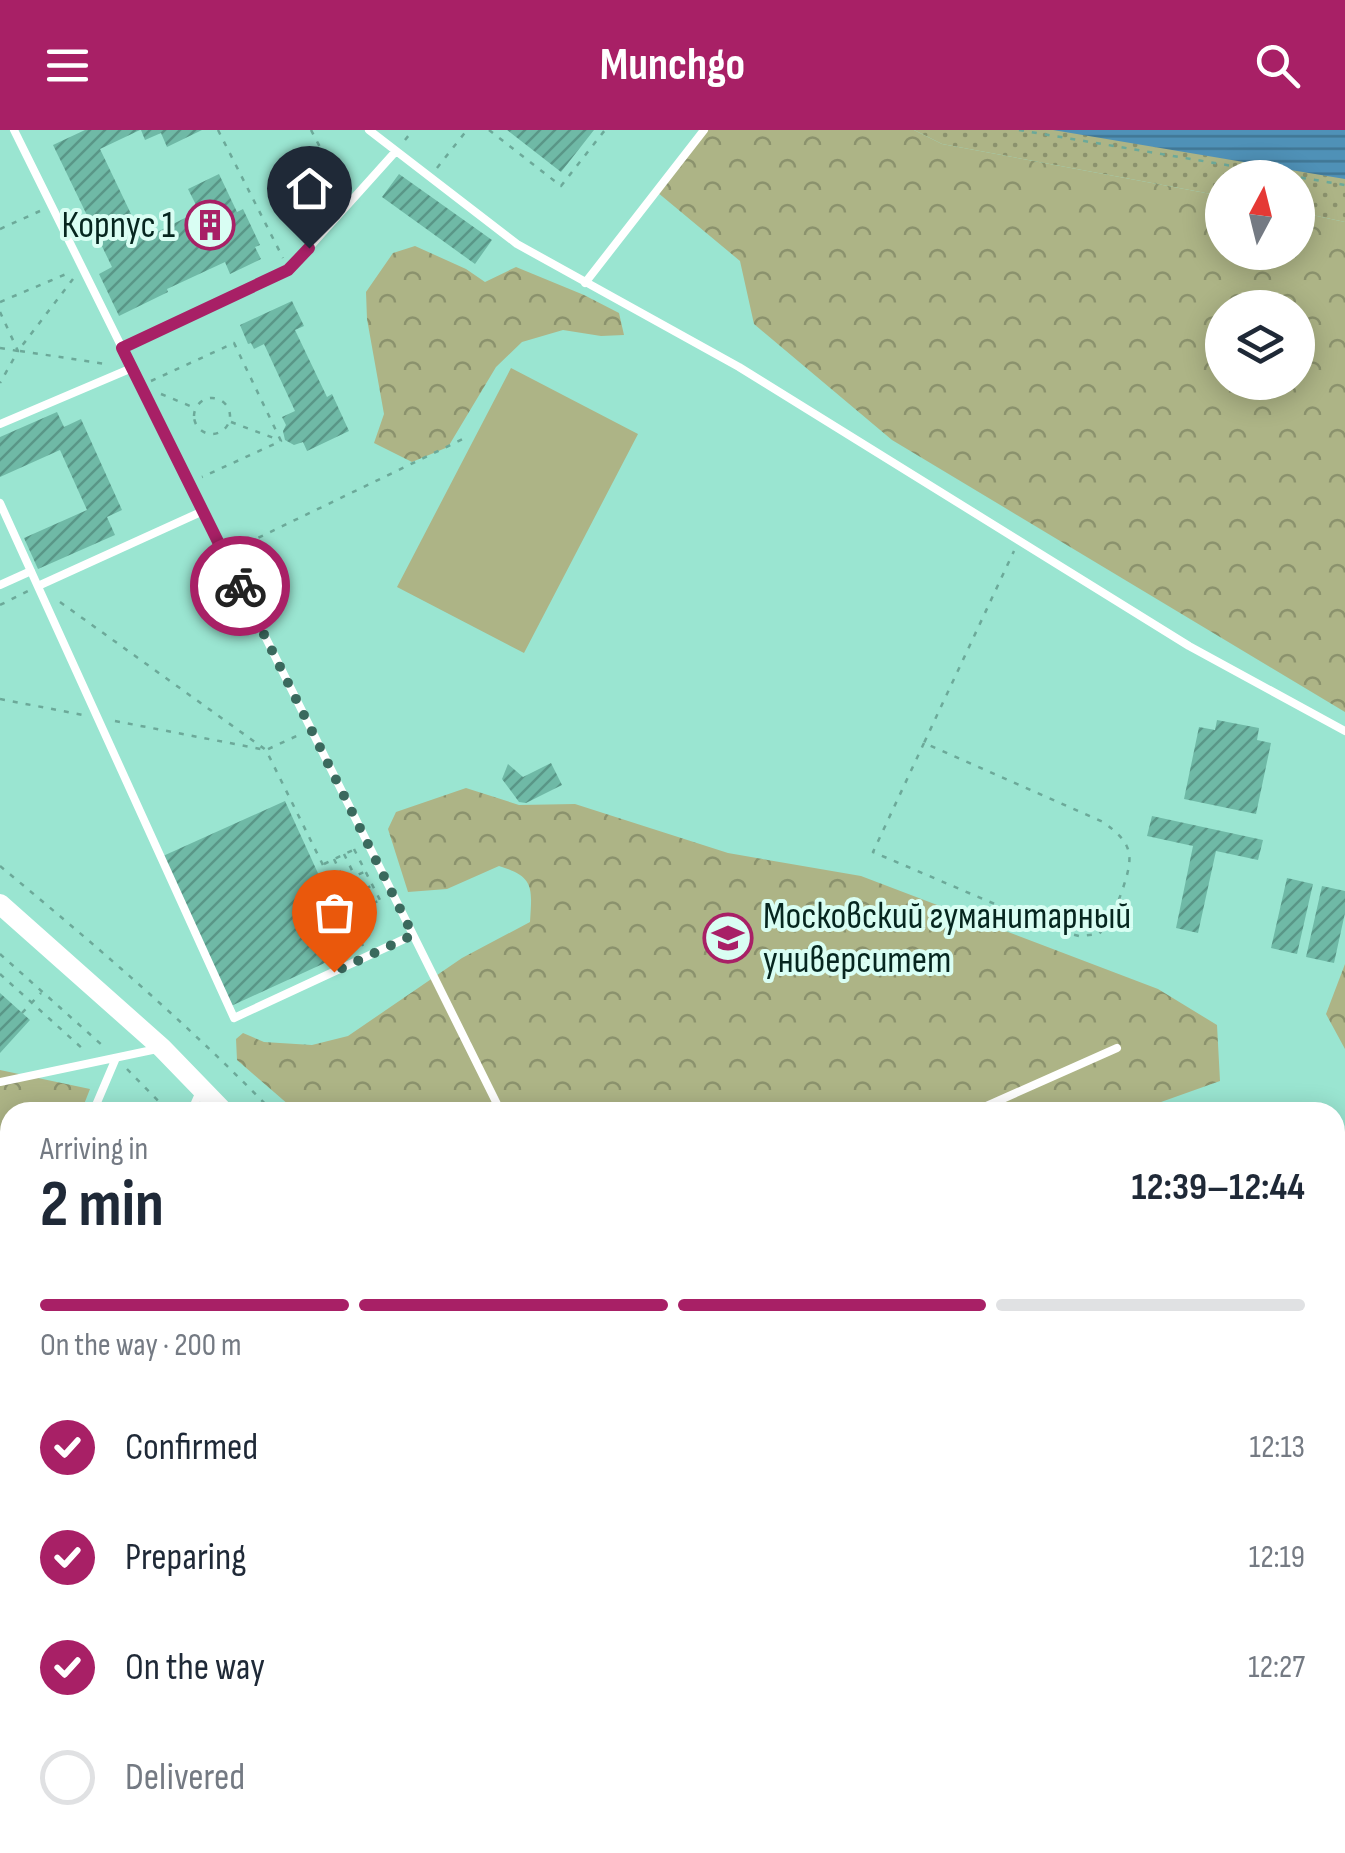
<!DOCTYPE html>
<meta charset="utf-8">
<style>
:root{--surface:#fff;--page:#f2f2f3;--text:#1f2937;--muted:#747a83;--line:#e0e1e3;--accent:#a82066}
body{margin:0;font-family:"Sofia Sans Condensed",sans-serif;background:var(--page);color:var(--text);height:100vh;display:flex;flex-direction:column;font-size:38px;white-space:nowrap}
*{box-sizing:border-box;margin:0}
p{font-size:32px;color:var(--muted)}
.icon{flex:none;width:55px;height:55px;fill:none;stroke:currentColor;stroke-width:2;stroke-linecap:round;stroke-linejoin:round}
.map{position:relative;flex:1;overflow:hidden}
.details{position:absolute;left:0px;top:972px;width:1345px;height:752px;display:flex;flex-direction:column;background:var(--surface);border-radius:30px 30px 0 0;box-shadow:0 5px 25px #0003}
.details>*{flex:none}
.needle{width:65px;rotate:7deg}
.tools{position:absolute;left:1205px;top:30px;display:grid;gap:20px}
.tools a{display:grid;place-items:center;width:110px;height:110px;border-radius:50%;background:var(--surface);box-shadow:0 5px 25px #0003;font-size:50px}
.pin{position:absolute;display:grid;place-items:center;width:85px;height:85px;color:#fff;margin:-102px -42px;border-radius:50% 50% 50% 0;rotate:-45deg;box-shadow:0 0 10px #0007}
.pin .icon{rotate:45deg}
.courier{position:absolute;display:grid;place-items:center;width:100px;height:100px;margin:-50px;border:8px solid #a82066;border-radius:50%;background:#fff;color:#222;box-shadow:0 2px 12px #0007}
.headline em{font-style:normal;font-weight:700}
.headline div{display:flex;flex-direction:column-reverse}
.headline{display:flex;align-items:center;justify-content:space-between;height:170px;padding:0 40px}
h1{font-size:65px;font-weight:700;line-height:75px}
.bar{display:grid;grid-template-columns:repeat(4,1fr);gap:15px 10px;align-content:center;height:120px;padding:0 40px}
.bar i{height:12px;border-radius:8px;background:var(--line)}
.bar .on{background:var(--accent)}
.bar p{grid-column:span 4}
ol{padding:0 40px;list-style:none}
li{display:flex;align-items:center;gap:30px;height:110px}
li p{margin-inline-start:auto}
li .icon{padding:10px;border-radius:50%;background:var(--accent);color:#fff;stroke-width:4}
li:last-child{color:var(--muted)}
li i{width:55px;height:55px;border:5px solid var(--line);border-radius:50%}
header{display:flex;justify-content:space-between;align-items:center;height:130px;padding:0 40px;background:var(--accent);color:#fff;font-size:45px;font-weight:700}
.map>svg:first-child{display:block}
.grass{fill:url(#grass-dots)}
.forest{fill:url(#forest-crowns);fill-rule:evenodd}
.garden{fill:#adb486}
.water{fill:url(#water-rules)}
.building{fill:url(#building-hatch)}
.lines{fill:none;stroke-linecap:round;stroke-linejoin:round}
.path{stroke:#6ca999;stroke-width:2.5;stroke-dasharray:5 8;stroke-linecap:butt}
.lane{stroke:#fff;stroke-width:8}
.secondary{stroke:#fff;stroke-width:20}
.done{stroke:#3a695d;stroke-width:10;stroke-dasharray:0 18}
.route{stroke:#a82066;stroke-width:12}
.labels{text-anchor:middle;dominant-baseline:central;stroke-width:8;stroke-linejoin:round;paint-order:stroke}
.poi-label{font-size:38px;fill:#06261f;stroke:#d9fef3;text-anchor:end}
</style>
<header><svg class="icon" aria-label="menu" viewBox="0 0 24 24"><path d="M4 6h16M4 12h16M4 18h16"/></svg>Munchgo<svg class="icon" aria-label="search" viewBox="0 0 24 24"><circle cx="10" cy="10" r="6"/><path d="M15 15l6 6"/></svg></header>
<div class="map">
<svg width="1345" height="1723" viewBox="0 0 1345 1723">
<defs>
<pattern id="grass-dots" width="8" height="8" patternUnits="userSpaceOnUse" patternTransform="scale(2.5)"><rect width="8" height="8" fill="#adb486"/><path d="M2 2h.1M6 6h.1" fill="none" stroke="#8b926d" stroke-width="1.8" stroke-linecap="round"/></pattern>
<pattern id="forest-crowns" width="20" height="18" patternUnits="userSpaceOnUse" patternTransform="scale(2.5)"><rect width="20" height="18" fill="#adb486"/><path d="M2 6a3 3 0 1 1 6 0M12 15a3 3 0 1 1 6 0" fill="none" stroke="#8b926d"/></pattern>
<pattern id="water-rules" width="6" height="5" patternUnits="userSpaceOnUse" patternTransform="scale(2.5)"><rect width="6" height="5" fill="#4f91b7"/><path d="M0 2.5h6" fill="none" stroke="#407694"/></pattern>
<pattern id="building-hatch" width="6" height="6" patternUnits="userSpaceOnUse" patternTransform="scale(2.5)"><rect width="6" height="6" fill="#6fb9a6"/><path d="M-1 1l2-2M0 6l6-6M5 7l2-2" fill="none" stroke="#599687"/></pattern>
</defs>
<rect width="100%" height="100%" fill="#9ae5d1"/>
<path class="grass" d="M914 0H1345V92L1298 82V48H1222V66L942 14Z"/>
<path class="forest" d="M704 0H914L942 14 1222 66V122H1298V82L1345 92V582L892 310 754 194 740 131 657 62ZM1222 178H1298V252H1222Z
M415 116 466 139 485 152 516 137 584 165 619 183 624 205 601 206 563 200 522 212 496 237 448 317 412 332 374 313 384 284 367 189 366 162 393 123Z
M466 658 519 675 575 674 728 723 861 746 1158 859 1217 895 1220 951 1133 982H297L237 930 236 909 243 903 264 912 312 915 348 906 462 828 530 792C532 758 535 747 499 736L447 759 408 762 388 699 396 682Z
M1345 834V919L1326 884Z
M0 940 90 959 81 982H10V1091L0 1093Z
M0 1260 10 1264V1452L0 1445Z"/>
<path class="garden" d="M511 238 638 304 524 523 397 457Z
M255 1715H326L337 1723H248Z"/>
<path class="water" d="M1053 0H1345V49Z"/>
<path class="building" d="M85 0H140L100 19 143 109 199 81 188 59 219 44 237 82 243 79 260 115 255 117 261 129 230 144 225 132 167 159 168 162 119 186 99 144 112 137 53 15Z
M141 0H202L167 17 161 3 145 10Z
M507 0H594L561 42Z
M399 44 492 110 475 134 382 67Z
M292 171 304 196 295 200 327 267 332 264 349 301 307 321 303 312 294 315 285 310 283 301 286 295 282 287 295 281 264 214 254 219 251 213 248 214 240 195Z
M57 282 64 297 81 289 122 380 107 387 115 405 38 439 24 408 87 380 60 320 0 347V307Z
M1217 590 1259 598 1257 610 1271 613 1256 684 1184 669 1199 597 1215 600Z
M551 633 562 655 526 673 519 672 502 649 508 634 523 647Z
M285 671 353 820 231 876 163 726Z
M1152 686 1263 710 1258 730 1216 721 1198 803 1176 798 1193 716 1147 706Z
M1287 748 1313 754 1297 824 1271 818Z
M1322 756 1345 761V783L1334 833 1306 827Z
M0 863 30 890 0 923Z
M10 1129V1193L0 1189V1153Z
M1340 1226 1345 1230V1271L1342 1276 1335 1271 1337 1244 1335 1233Z
M4 1512 10 1516V1556L0 1569V1518Z
M110 1715H148L142 1723H104Z
M969 1715H1005L1012 1723H975Z
M1048 1715H1090L1089 1723H1047Z"/>
<g class="lines">
<path class="path" d="M218 0 283 128
M311 0 343 61
M489 0 561 56 605 0
M1019 0 1345 55
M405 10 413 0
M437 38 467 0
M0 99 40 81
M0 172 71 142
M0 182 18 221 0 253
M0 218 18 221 73 149
M20 221 106 234
M151 251 234 213 281 311 202 347
M161 264 195 278
M194 286a18 18 0 1 1 36 0a18 18 0 1 1-36 0Z
M231 292 279 310
M235 419 465 308
M60 472 266 620 363 816
M0 475 28 461
M0 569 83 585
M115 591 266 620 301 604
M924 613 873 722 1058 801 1079 806 1099 804C1111 790 1116 778 1122 761 1134 726 1134 714 1103 692L924 613 1014 421
M354 719 380 770
M344 724 369 775
M334 729 358 780
M324 734 353 720
M0 736C94 814 188 894 273 982
M335 755 364 742
M342 769 371 756
M349 784 378 771
M0 824 103 916
M0 844 84 920
M22 883 41 863
M127 939 169 982
M1335 1600 1345 1608
M1335 1625 1345 1626
M925 1715 932 1723
M58 1723 66 1715"/>
<path class="lane" d="M14 0 501 982
M369 0 517 114 739 237 1189 516 1345 601
M585 153 704 0
M122 218 289 140 396 21
M0 294 132 238
M0 373 234 888 413 805
M0 455 31 441
M38 456 203 381
M0 952 157 919
M93 982 116 928
M191 982 201 959
M973 982 1117 918
M1335 1084 1345 1092
M0 1096 10 1100
M1335 1134 1345 1120
M0 1214 10 1218
M1335 1462 1345 1465
M0 1465 5 1458 10 1462
M1335 1507 1345 1495
M347 1715 357 1723
M170 1723 176 1715
M814 1723 824 1715"/>
<path class="secondary" d="M0 774 162 918 224 982
M876 1715 883 1723
M18 1723 26 1715"/>
</g>
<g class="lines">
<path class="done" d="M240 456 413 805 334 842"/>
<path class="route" d="M240 456 122 218 288 140 309 118"/>
</g>
<defs>
<g id="building-ring" transform="scale(2.5)"><circle r="9.5" fill="#d9fef3" stroke="#a82066" stroke-width="1.5"/><path d="M-4-6H4V6H1V3H-1V6H-4ZM-2.5-4.3h1.7v1.8h-1.7ZM.8-4.3h1.7v1.8H.8ZM-2.5-1h1.7V.8h-1.7ZM.8-1h1.7V.8H.8Z" fill="#a82066"/></g>
<g id="university-ring" transform="scale(2.5)"><circle r="9.5" fill="#d9fef3" stroke="#a82066" stroke-width="1.5"/><path d="M0-5L7-2L0 1L-7-2ZM-4 1L0 2.5L4 1V4Q0 6-4 4Z" fill="#a82066"/></g>
</defs>
<g fill-rule="evenodd">
<use href="#building-ring" x="210" y="95"/>
<use href="#university-ring" x="728" y="808"/>
</g>
<g class="labels">
<g class="poi-label">
<text x="175" y="95">Корпус 1</text>
<text x="763" y="786" text-anchor="start">Московский гуманитарный<tspan x="763" dy="44">университет</tspan></text>
</g>
</g>
</svg>
<div class="tools">
<a><svg class="needle" viewBox="-14 -14 28 28"><path d="M0-13l5 13h-10z" fill="#e53935"/><path d="M0 13l5-13h-10z" fill="#747a83"/></svg></a>
<a><svg class="icon" aria-label="layers" viewBox="0 0 24 24"><path d="M12 4l9 5-9 5-9-5zM3 14l9 5 9-5"/></svg></a>
</div>
<div class="pin" style="left:334px;top:842px;background:#ea580c"><svg class="icon" aria-label="bag" viewBox="0 0 24 24"><path d="M5 8h14l-1 12H6zM9 8a3 3 0 0 1 6 0"/></svg></div>
<div class="pin" style="left:309px;top:118px;background:#1f2937"><svg class="icon" aria-label="home" viewBox="0 0 24 24"><path d="M3 11l9-7 9 7M6 9v11h12V9"/></svg></div>
<div class="courier" style="left:240px;top:456px"><svg class="icon" aria-label="bike" viewBox="0 0 24 24"><circle cx="6" cy="16" r="4"/><circle cx="18" cy="16" r="4"/><path d="M6 16l4-8h5l3 8M10 8l3 8H6M13 5h3"/></svg></div>
<section class="details">
<div class="headline"><div><h1>2 min</h1><p>Arriving in</p></div><em>12:39–12:44</em></div>
<div class="bar"><i class="on"></i><i class="on"></i><i class="on"></i><i></i><p>On the way · 200 m</p></div>
<ol>
<li><svg class="icon" aria-label="check" viewBox="0 0 24 24"><path d="M5 12l5 5 9-10"/></svg>Confirmed<p>12:13</p></li>
<li><svg class="icon" aria-label="check" viewBox="0 0 24 24"><path d="M5 12l5 5 9-10"/></svg>Preparing<p>12:19</p></li>
<li><svg class="icon" aria-label="check" viewBox="0 0 24 24"><path d="M5 12l5 5 9-10"/></svg>On the way<p>12:27</p></li>
<li><i></i>Delivered</li>
</ol>
</section>
</div>
